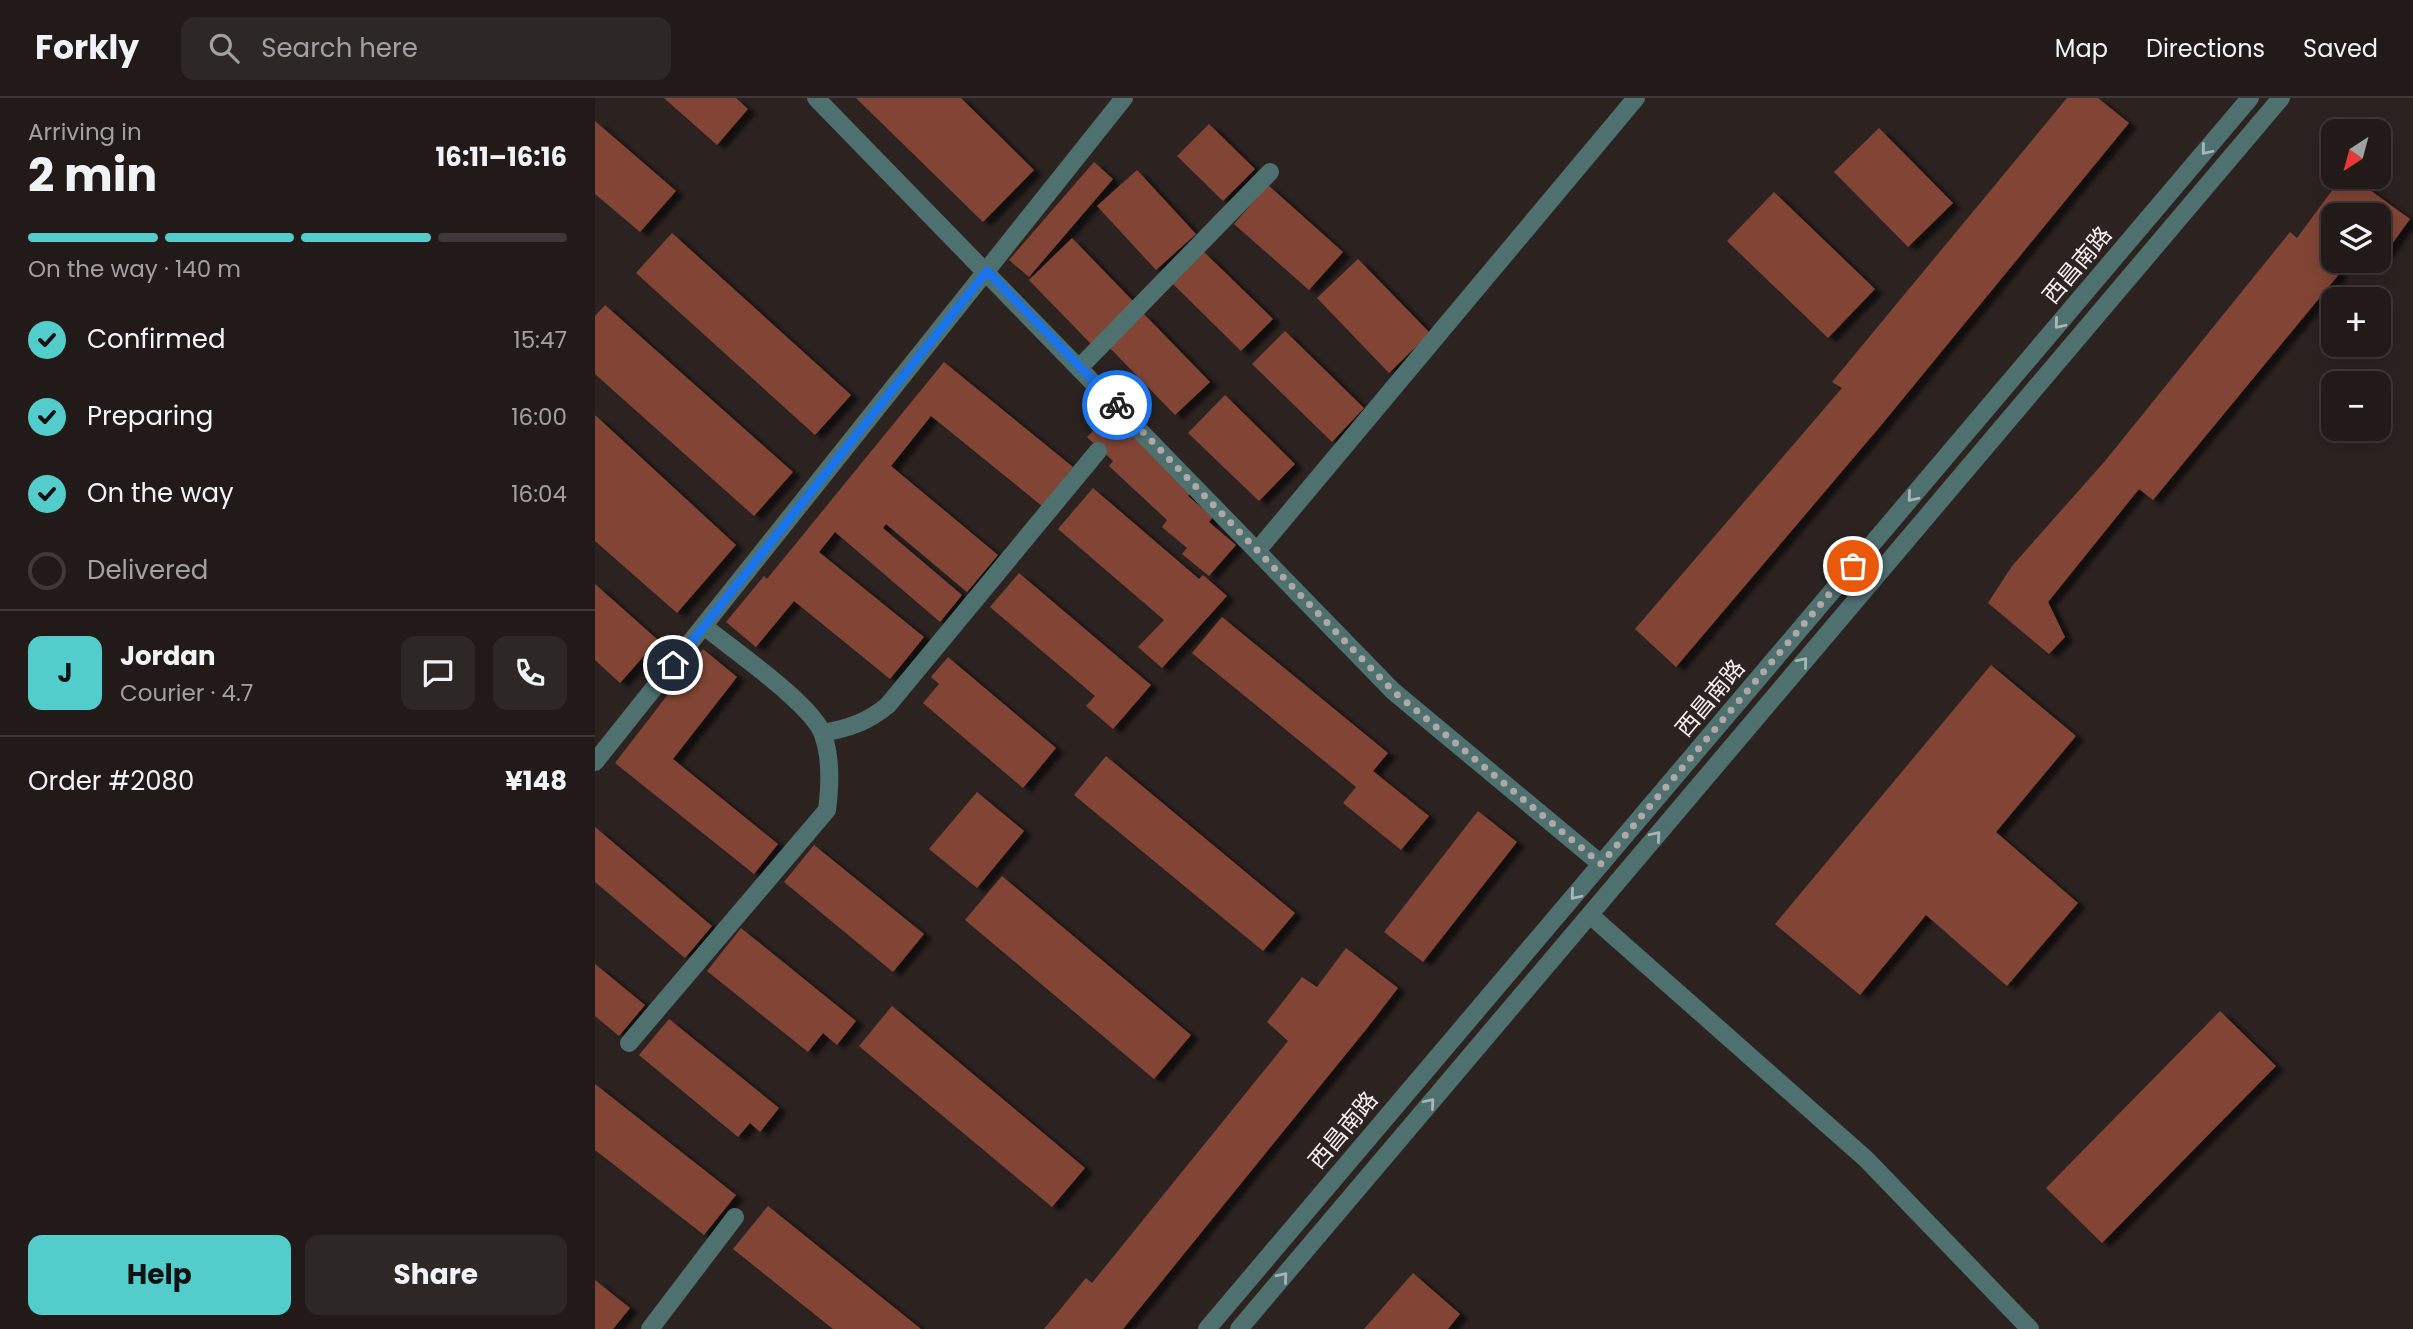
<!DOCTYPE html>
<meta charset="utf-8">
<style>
:root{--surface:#211a19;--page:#2d2726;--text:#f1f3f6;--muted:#a2a1a2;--line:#3e3838;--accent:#53cdcb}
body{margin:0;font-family:Poppins,"Noto Sans SC",sans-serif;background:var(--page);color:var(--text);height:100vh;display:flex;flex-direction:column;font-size:26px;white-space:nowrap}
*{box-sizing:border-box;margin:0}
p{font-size:23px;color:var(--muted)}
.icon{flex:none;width:38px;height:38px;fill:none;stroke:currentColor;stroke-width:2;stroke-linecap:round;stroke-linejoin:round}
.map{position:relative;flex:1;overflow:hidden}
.details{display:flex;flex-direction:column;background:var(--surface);width:595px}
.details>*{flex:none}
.needle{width:46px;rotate:216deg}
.buttons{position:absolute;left:1726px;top:21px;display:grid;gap:14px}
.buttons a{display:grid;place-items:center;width:70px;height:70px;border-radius:14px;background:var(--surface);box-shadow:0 4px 18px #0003,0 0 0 2px var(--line);font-size:35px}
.pin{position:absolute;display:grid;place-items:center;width:60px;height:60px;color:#fff;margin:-30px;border:4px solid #fff;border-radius:50%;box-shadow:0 2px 7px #0007}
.courier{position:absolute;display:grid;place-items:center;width:70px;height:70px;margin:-35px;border:5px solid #1a73e8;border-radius:50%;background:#fff;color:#222;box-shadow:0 2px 9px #0007}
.overview em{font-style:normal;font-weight:700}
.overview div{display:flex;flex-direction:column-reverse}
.overview{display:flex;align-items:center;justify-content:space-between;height:119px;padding:0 28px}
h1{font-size:46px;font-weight:700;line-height:52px}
.bar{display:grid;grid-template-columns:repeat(4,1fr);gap:10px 7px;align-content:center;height:84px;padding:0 28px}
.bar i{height:9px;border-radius:5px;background:var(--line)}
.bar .current{background:var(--accent)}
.bar p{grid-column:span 4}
.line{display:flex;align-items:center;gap:18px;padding:0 28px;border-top:2px solid var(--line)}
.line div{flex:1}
.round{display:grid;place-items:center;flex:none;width:74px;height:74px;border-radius:14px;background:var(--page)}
ol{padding:0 28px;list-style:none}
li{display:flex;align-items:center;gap:21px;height:77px}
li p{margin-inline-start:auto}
li .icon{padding:7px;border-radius:50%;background:var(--accent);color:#111;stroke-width:4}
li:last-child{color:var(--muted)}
li i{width:38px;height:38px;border:4px solid var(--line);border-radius:50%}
.cta{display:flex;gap:14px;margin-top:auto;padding:14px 28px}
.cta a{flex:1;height:80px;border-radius:14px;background:var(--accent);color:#111;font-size:28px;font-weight:700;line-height:80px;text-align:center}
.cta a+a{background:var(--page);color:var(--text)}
header{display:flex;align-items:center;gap:42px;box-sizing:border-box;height:98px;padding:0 35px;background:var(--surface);border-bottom:2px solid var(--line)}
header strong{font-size:33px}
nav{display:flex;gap:38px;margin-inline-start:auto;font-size:24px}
.search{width:490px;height:63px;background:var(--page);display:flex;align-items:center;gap:18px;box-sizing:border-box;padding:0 24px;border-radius:14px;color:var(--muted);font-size:26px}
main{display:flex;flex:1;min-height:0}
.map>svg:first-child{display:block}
.building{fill:#824536;filter:url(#shadow)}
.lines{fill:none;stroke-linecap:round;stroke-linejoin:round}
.service{stroke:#4e706f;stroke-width:18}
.minor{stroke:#4e706f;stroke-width:18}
.tertiary{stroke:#4e706f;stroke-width:18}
.oneway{stroke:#aab6b5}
.done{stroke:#afa8a6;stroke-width:7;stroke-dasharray:0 12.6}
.route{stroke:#1a73e8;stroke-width:9}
.labels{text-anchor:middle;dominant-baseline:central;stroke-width:6;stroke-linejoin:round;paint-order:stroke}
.street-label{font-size:23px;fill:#f6efee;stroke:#2c2321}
</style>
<header>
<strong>Forkly</strong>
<div class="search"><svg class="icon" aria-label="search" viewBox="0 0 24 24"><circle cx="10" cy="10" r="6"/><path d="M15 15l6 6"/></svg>Search here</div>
<nav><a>Map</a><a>Directions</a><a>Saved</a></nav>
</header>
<main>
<section class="details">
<div class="overview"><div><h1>2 min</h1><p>Arriving in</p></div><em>16:11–16:16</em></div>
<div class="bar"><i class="current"></i><i class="current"></i><i class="current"></i><i></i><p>On the way · 140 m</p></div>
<ol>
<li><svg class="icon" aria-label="check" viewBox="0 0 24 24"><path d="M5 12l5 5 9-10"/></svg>Confirmed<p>15:47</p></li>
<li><svg class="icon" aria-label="check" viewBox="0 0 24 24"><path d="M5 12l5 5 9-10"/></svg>Preparing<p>16:00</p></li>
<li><svg class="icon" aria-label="check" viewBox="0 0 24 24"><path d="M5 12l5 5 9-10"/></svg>On the way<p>16:04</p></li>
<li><i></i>Delivered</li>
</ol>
<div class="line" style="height:126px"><b class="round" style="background:var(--accent);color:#111">J</b><div><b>Jordan</b><p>Courier · 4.7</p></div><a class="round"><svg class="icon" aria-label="chat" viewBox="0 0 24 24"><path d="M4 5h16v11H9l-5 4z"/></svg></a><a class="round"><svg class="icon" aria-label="phone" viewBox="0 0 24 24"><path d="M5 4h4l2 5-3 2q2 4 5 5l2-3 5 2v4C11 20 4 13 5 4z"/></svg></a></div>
<div class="line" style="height:91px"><div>Order #2080</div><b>¥148</b></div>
<div class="cta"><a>Help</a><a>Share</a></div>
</section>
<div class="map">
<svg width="1818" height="1231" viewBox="0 0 1818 1231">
<defs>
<filter id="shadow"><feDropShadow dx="8" dy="4.5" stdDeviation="2" flood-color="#0009"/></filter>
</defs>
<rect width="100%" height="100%" fill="#2c2321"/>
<path class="building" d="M69 0H141L153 11 122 47Z
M261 0H366L439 72 388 124Z
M1472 0H1503L1534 25 1288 325 1081 569 1040 531 1247 290 1237 284Z
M0 23 81 93 45 134 0 96Z
M614 26 660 71 628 103 582 58Z
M1284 30 1358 105 1313 149 1239 74Z
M499 64 518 81 434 179 414 162Z
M542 72 601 136 561 172 502 108Z
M1747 79H1757L1815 121 1789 157 1783 152V117H1738L1740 163 1736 167 1745 175 1558 402 1544 391 1453 504 1470 539 1454 556 1393 505 1417 468 1510 363 1695 134 1702 140Z
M673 87 748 154 714 192 639 126Z
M1179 94 1280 191 1233 240 1132 143Z
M77 135 256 297 220 337 41 175Z
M477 140 539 204 496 246 434 182Z
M609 154 678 221 646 253 578 186Z
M763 161 835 235 794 275 722 200Z
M10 207 198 374 159 418 0 276V218Z
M548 215 615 284 580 317 513 248Z
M690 233 769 310 737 344 657 266Z
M349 264 478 369 447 408 336 318 296 368 403 457 372 494 291 426 288 430 367 497 345 524 240 434 224 454 329 539 295 581 199 503 161 549 131 524 169 478 172 481Z
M630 297 700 366 664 403 593 335Z
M515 315 596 394 593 398 618 419 614 424 641 447 614 478 587 456 592 450 567 429 572 422 514 368 518 363 492 339Z
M0 317 141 447 82 515 0 443Z
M498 390 604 481 608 477 632 498 567 570 543 549 569 522 463 431Z
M424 475 556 587 518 631 491 608 500 598 395 509Z
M0 486 63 542 25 585 0 562Z
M627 519 793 655 778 673 834 718 806 752 748 705 761 689 597 555Z
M108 551 142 579 78 661 183 746 159 776 20 665Z
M353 559 461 650 428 690 328 605 344 586 336 579Z
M1396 567 1481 638 1401 734 1483 805 1412 888 1331 817 1265 897 1180 826Z
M511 658 700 815 668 853 479 697Z
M382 694 429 733 382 790 334 751Z
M883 713 922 744 828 864 789 834Z
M0 729 117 828 90 860 0 784Z
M219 747 329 836 298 874 189 784Z
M407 778 596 937 559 981 370 822Z
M146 830 261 923 242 947 228 935 213 954 112 873Z
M751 850 803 890 773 929 528 1231H449L491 1180 497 1185 693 943 672 924 707 879 722 889Z
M0 866 50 907 24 938 0 918Z
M297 908 490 1070 457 1109 264 948Z
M1625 913 1681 968 1507 1145 1451 1090Z
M74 921 184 1010 165 1034 155 1025 143 1039 44 957Z
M0 986 141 1097 109 1137 0 1052Z
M173 1108 326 1231H238L138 1151Z
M818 1175 865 1216 853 1231H769Z
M0 1182 35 1210 18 1231H0Z"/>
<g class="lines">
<path class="service" d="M485 269 675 74
M228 635C254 630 273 624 293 607L503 353
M34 945 232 712C235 689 236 659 228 637 219 607 135 550 109 528
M55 1231 140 1119"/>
<path class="minor" d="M221 0 798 593 1006 766
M662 453 1041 0
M0 664 529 0
M995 817 1271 1061 1435 1231"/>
<path class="tertiary" d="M612 1231 1655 0
M644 1231 1686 0"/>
</g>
<defs><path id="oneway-chevron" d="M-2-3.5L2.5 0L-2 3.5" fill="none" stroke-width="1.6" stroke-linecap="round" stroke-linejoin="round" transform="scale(1.75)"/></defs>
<g class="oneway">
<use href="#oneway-chevron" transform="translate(1611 52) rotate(130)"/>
<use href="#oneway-chevron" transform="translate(1464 226) rotate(130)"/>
<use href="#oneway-chevron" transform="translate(1317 399) rotate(130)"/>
<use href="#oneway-chevron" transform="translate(1208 564) rotate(-50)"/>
<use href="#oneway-chevron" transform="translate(1061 738) rotate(-50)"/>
<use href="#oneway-chevron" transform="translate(980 797) rotate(130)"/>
<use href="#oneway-chevron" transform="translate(835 1005) rotate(-50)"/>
<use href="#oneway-chevron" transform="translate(688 1179) rotate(-50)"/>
</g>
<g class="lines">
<path class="done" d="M522 307 798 593 1006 766 1258 468"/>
<path class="route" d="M78 567 392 173 522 307"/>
</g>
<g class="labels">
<g class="street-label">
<text transform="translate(1482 167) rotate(-50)">西昌南路</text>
<text transform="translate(1115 600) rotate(-50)">西昌南路</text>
<text transform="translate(748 1032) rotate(-50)">西昌南路</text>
</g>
</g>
</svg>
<div class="buttons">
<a><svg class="needle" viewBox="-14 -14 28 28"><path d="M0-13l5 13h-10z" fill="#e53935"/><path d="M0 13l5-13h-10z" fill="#a2a1a2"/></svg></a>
<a><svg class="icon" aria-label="layers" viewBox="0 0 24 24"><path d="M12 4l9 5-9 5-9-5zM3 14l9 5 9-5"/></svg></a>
<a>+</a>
<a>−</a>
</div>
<div class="pin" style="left:1258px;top:468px;background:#ea580c"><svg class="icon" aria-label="bag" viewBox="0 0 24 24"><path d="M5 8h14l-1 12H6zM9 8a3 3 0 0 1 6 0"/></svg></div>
<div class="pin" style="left:78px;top:567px;background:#1f2937"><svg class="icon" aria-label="home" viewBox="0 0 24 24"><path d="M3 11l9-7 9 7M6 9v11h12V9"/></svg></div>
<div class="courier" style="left:522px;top:307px"><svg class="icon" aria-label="bike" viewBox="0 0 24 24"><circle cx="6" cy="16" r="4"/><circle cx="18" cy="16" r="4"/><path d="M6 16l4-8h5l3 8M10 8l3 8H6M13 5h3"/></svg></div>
</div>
</main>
